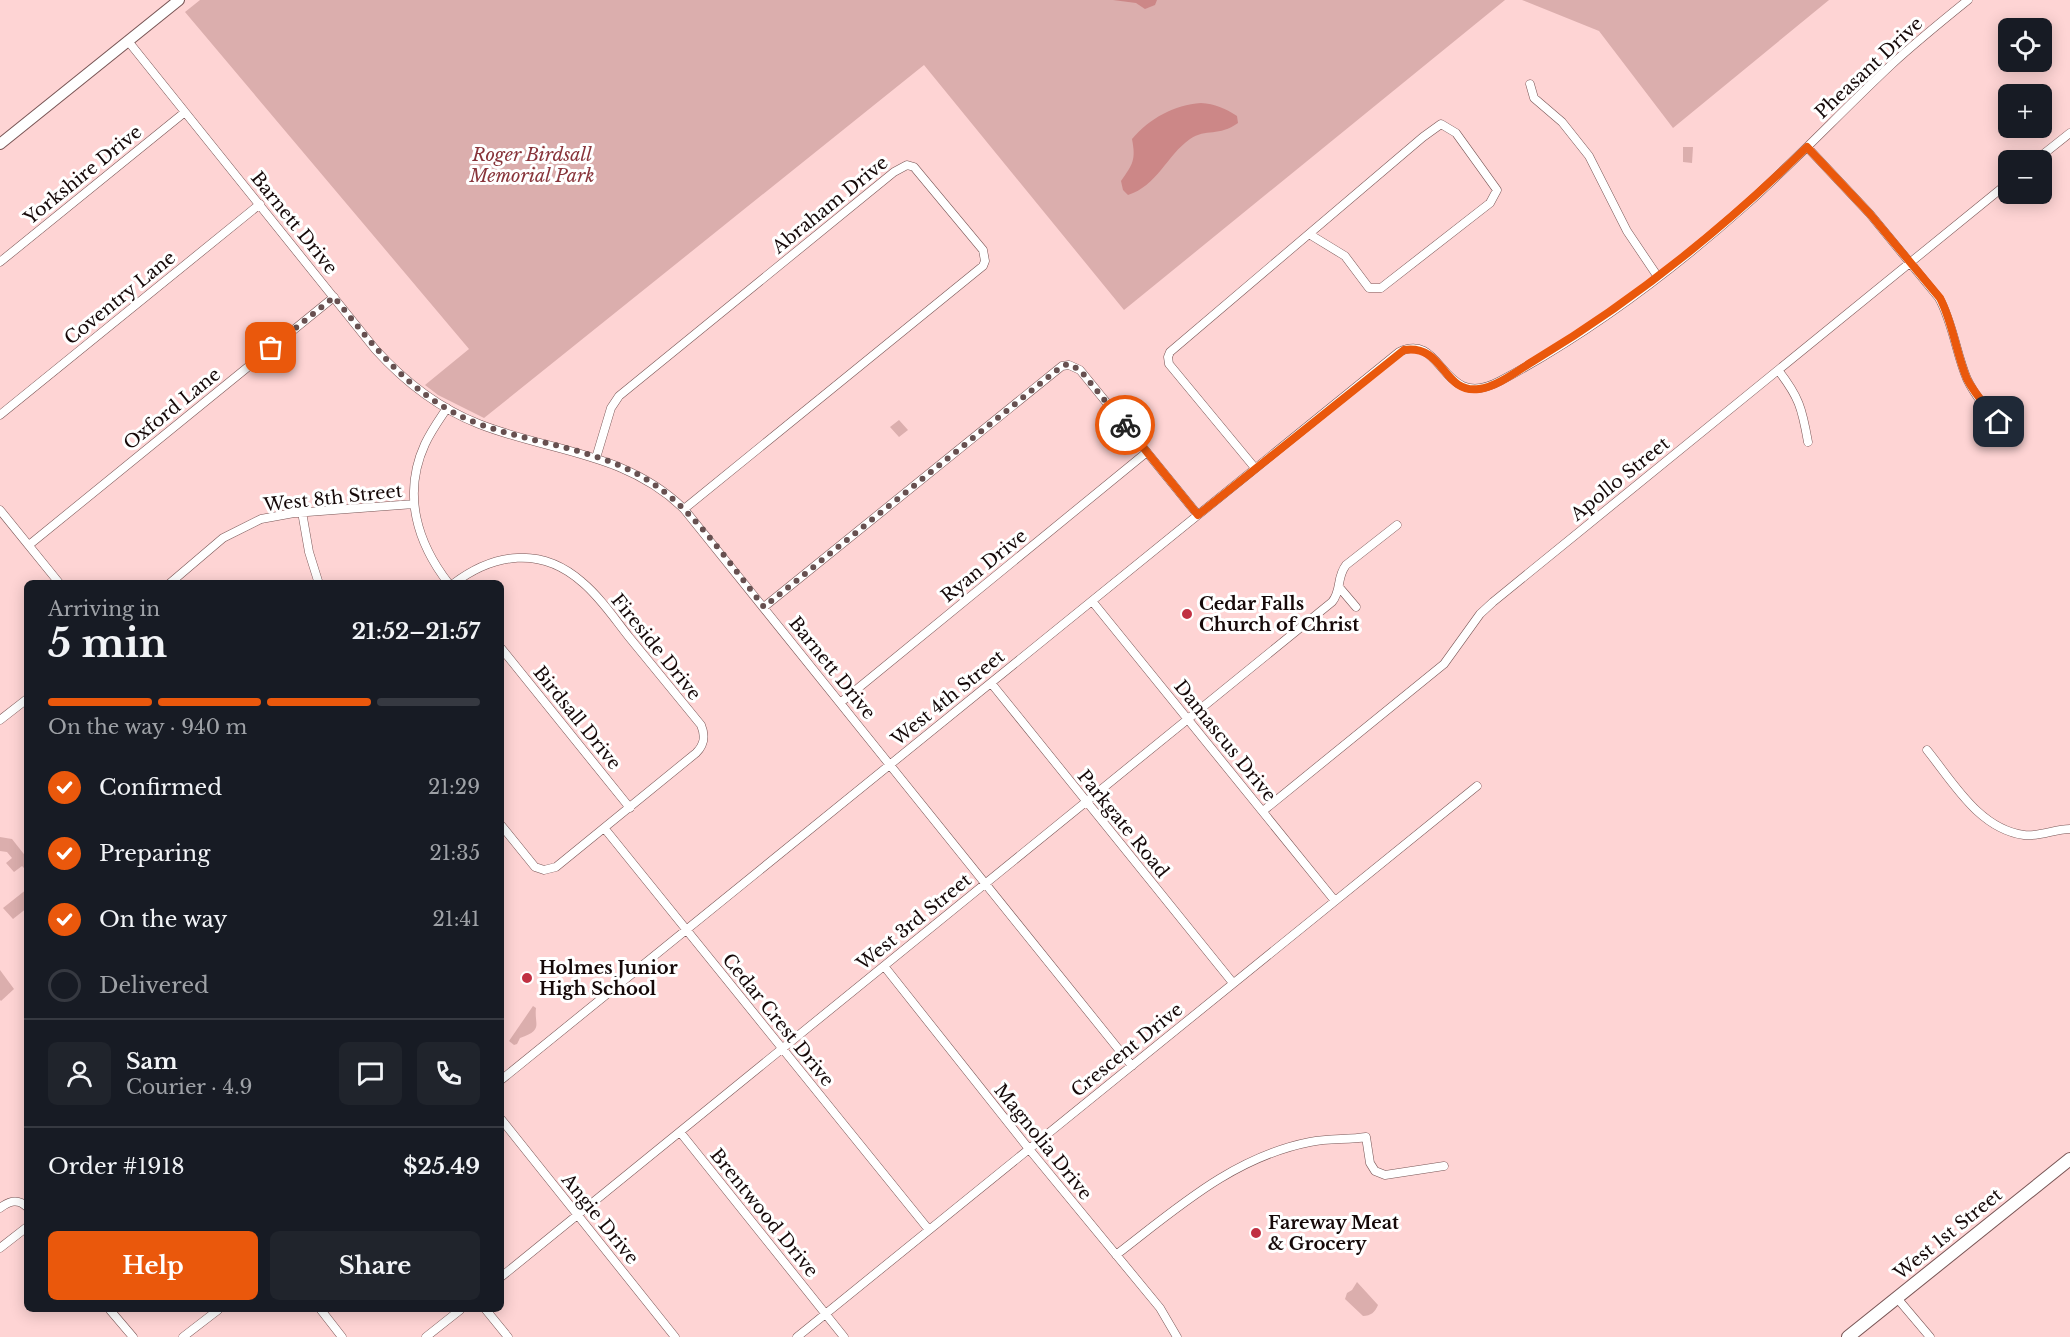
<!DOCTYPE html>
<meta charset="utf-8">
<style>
:root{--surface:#171b24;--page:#20242c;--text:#f1f3f6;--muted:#9ea1a6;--line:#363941;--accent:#ea580c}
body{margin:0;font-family:"Libre Baskerville",serif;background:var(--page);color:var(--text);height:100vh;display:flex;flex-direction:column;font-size:22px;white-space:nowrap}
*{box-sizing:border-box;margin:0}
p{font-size:20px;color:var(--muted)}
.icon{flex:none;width:33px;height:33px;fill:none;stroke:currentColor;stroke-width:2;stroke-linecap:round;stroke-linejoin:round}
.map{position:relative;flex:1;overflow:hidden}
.side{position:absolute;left:24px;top:580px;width:480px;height:732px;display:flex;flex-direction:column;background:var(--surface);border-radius:9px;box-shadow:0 3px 15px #0003}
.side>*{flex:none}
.buttons{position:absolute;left:1998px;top:18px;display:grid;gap:12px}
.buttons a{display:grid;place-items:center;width:54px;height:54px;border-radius:9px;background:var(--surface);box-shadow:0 3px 15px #0003;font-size:30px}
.pin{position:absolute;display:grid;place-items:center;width:51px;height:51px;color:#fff;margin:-26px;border-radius:12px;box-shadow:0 3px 9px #0006}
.courier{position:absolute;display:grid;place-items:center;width:60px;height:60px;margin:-30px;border:4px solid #ea580c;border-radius:50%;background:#fff;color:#222;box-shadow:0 2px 8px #0007}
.head em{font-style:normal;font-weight:700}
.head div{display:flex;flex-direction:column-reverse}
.head{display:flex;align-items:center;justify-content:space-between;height:102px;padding:0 24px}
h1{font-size:39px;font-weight:700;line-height:45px}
.bar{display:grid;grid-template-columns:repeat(4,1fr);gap:9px 6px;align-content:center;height:72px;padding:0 24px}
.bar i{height:8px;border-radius:4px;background:var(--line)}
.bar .active{background:var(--accent)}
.bar p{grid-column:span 4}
.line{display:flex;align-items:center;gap:15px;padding:0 24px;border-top:2px solid var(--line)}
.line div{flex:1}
.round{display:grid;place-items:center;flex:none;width:63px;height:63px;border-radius:9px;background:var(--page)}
ol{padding:0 24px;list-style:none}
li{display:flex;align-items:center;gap:18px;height:66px}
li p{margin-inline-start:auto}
li .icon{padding:6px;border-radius:50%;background:var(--accent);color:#fff;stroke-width:4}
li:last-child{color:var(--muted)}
li i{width:33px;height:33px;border:3px solid var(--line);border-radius:50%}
.cta{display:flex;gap:12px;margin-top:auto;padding:12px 24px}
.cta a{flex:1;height:69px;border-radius:9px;background:var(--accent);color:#fff;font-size:24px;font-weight:700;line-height:69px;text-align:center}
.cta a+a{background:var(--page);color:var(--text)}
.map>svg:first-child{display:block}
.green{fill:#dbaead}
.water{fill:#cc8787}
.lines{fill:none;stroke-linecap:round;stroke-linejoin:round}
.street-casing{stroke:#785555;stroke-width:9}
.secondary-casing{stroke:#785555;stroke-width:12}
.primary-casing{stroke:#785555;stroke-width:14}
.street{stroke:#fff;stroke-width:8}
.secondary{stroke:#fff;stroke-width:10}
.primary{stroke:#fff;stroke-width:12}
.done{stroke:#675050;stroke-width:6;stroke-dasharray:0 10.8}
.route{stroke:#ea580c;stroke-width:8}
.poi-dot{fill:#c13042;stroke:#fff;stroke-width:2}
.labels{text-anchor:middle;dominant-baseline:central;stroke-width:6;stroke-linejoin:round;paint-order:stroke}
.street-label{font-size:18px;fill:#160909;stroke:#fff}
.park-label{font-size:18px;font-style:italic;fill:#88343a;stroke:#fff}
.poi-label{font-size:18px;font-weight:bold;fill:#160909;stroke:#fff;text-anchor:start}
</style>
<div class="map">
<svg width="2070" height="1337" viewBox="0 0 2070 1337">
<rect width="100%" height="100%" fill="#fed4d4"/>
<path class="green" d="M200 0H1505L1124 310 924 65 484 418 438 395 425 385 469 349 185 12Z
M1522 0H1829L1673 128 1599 31Z
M1683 147H1693L1692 163 1683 162Z
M899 420 908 430 899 437 890 427Z
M0 837 12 839 27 858V871L22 866 14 872 6 863 12 858 7 852 0 851Z
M27 889V908L13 919 3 908Z
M0 970 14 989 1 1001 0 1000Z
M533 1006 536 1008C534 1025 544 1030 520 1038L517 1044 514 1045 509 1041Z
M1357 1282 1378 1305C1375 1312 1371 1316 1363 1316L1345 1299 1347 1293 1352 1290Z"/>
<path class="water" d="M1113 0H1157L1155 5 1145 9 1136 3Z
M1201 103C1215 104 1225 108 1237 116L1238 123C1219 137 1206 128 1190 139 1167 155 1157 186 1128 195L1123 190 1121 181C1133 164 1136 160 1132 139 1150 118 1174 105 1201 103Z"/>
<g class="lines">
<g class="street-casing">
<path id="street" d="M128 41 375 349C404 381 438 408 479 424 550 452 626 452 684 509L1132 1066
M1530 84 1534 98 1562 122 1589 156 1627 231 1658 277
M1807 147 1870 214 1939 298C1953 323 1956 353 1967 379 1977 400 1995 418 2010 436
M2036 160 2070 133
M0 262 185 112
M1778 370C1799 397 1802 408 1808 442
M447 408C439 420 431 431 425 444 402 494 417 543 449 584
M0 415 260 204
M596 458 611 408 619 396 894 172 907 165 914 167 983 250 985 261 983 266 684 509
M1255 468 1169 364 1168 357 1170 352 1423 137 1441 124 1456 133 1497 190 1490 203 1381 288H1369L1345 256 1309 234
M0 510 60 584
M302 512 309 552 319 584
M29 545 334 297
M169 584 223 538 261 519 294 513 414 504
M453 584C494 553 541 546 582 582 600 597 614 618 629 637 653 666 677 696 701 725 706 737 704 745 696 753L556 867 544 870 535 867 501 825
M1339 587 1356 607
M1092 601 1335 901
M764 607 1062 366 1069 365 1080 370 1198 515
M501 648 630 808
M991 683 1233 983
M840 703 1147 452
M0 720 27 699
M1927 750C1953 782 1979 829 2024 835 2039 837 2055 829 2070 829
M1263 811 1444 664 1480 614 1493 602 2008 183
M605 829 929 1230
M884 966 1029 1149 1160 1308 1177 1337
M501 1080 1399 352C1444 330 1440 413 1500 381 1588 334 1673 270 1747 204 1797 159 1843 110 1891 65 1916 42 1942 21 1968 0
M501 1119 675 1337
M680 1132 844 1337
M0 1208C9 1201 18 1198 27 1207
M0 1248 27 1227
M1116 1255C1176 1209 1233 1157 1310 1142 1329 1138 1348 1140 1366 1137L1370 1163 1375 1171 1385 1175 1444 1166
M501 1277 1332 602C1342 590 1336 578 1346 565L1397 525
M1897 1298 1930 1337
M110 1310 133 1337
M321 1310 342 1337
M486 1310 508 1337
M183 1337 218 1310
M426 1337 460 1310
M797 1337 1477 786"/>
</g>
<g class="secondary-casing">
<path id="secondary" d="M0 144 179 0"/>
</g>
<g class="primary-casing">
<path id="primary" d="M1848 1337 2070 1159"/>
</g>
<use href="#street" class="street"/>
<use href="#secondary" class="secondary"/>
<use href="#primary" class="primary"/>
</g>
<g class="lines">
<path class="done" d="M271 348 334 297C376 349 413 399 479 424 537 445 604 449 655 485 696 513 733 568 764 607L1062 366 1069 364 1080 370 1125 425"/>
<path class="route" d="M1125 425 1198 515 1404 350C1445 344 1442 394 1479 389 1497 387 1520 369 1535 360 1635 300 1724 228 1807 147L1870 214 1940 298C1953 323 1956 353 1967 379 1975 395 1988 408 1999 422"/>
</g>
<g class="poi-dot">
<circle cx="1187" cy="614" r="6"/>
<circle cx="527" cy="978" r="6"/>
<circle cx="1256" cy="1233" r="6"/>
</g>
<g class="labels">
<g class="street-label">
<text transform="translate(1869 68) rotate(-43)">Pheasant Drive</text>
<text transform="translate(83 175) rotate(-39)">Yorkshire Drive</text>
<text transform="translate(830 205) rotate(-39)">Abraham Drive</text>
<text transform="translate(294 223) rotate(51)">Barnett Drive</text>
<text transform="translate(120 298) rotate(-39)">Coventry Lane</text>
<text transform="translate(172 409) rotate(-39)">Oxford Lane</text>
<text transform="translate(1620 479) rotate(-39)">Apollo Street</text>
<text transform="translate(333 498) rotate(-6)">West 8th Street</text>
<text transform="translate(984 566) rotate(-39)">Ryan Drive</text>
<text transform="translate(656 647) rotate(51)">Fireside Drive</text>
<text transform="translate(832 668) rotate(51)">Barnett Drive</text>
<text transform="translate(948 698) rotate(-39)">West 4th Street</text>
<text transform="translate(577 718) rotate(51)">Birdsall Drive</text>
<text transform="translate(1225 741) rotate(51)">Damascus Drive</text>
<text transform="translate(1123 824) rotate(51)">Parkgate Road</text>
<text transform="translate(914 922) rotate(-39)">West 3rd Street</text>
<text transform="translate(778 1020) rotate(51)">Cedar Crest Drive</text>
<text transform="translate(1127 1050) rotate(-39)">Crescent Drive</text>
<text transform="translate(1043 1142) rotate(51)">Magnolia Drive</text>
<text transform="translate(764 1213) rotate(51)">Brentwood Drive</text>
<text transform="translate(600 1219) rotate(51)">Angie Drive</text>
<text transform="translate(1948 1234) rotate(-39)">West 1st Street</text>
</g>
<g class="park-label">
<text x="532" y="155">Roger Birdsall<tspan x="532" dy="21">Memorial Park</tspan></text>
</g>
<g class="poi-label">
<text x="1199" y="604">Cedar Falls<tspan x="1199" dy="21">Church of Christ</tspan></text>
<text x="539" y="968">Holmes Junior<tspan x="539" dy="21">High School</tspan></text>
<text x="1268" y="1223">Fareway Meat<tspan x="1268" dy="21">&amp; Grocery</tspan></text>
</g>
</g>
</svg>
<div class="buttons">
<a><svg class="icon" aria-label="locate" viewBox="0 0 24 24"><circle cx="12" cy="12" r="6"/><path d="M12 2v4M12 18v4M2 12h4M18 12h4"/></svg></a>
<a>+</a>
<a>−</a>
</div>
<div class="pin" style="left:271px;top:348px;background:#ea580c"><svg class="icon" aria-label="bag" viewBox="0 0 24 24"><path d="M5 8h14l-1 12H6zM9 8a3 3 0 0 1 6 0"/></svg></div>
<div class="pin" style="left:1999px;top:422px;background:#1f2937"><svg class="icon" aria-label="home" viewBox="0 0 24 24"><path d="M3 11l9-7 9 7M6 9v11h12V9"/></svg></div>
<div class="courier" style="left:1125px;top:425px"><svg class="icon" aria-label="bike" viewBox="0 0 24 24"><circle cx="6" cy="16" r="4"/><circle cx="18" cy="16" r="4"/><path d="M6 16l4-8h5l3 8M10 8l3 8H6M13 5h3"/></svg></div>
<section class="side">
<div class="head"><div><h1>5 min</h1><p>Arriving in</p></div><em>21:52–21:57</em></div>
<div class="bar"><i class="active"></i><i class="active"></i><i class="active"></i><i></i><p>On the way · 940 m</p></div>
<ol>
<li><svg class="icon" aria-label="check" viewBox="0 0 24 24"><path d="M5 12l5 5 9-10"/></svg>Confirmed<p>21:29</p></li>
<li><svg class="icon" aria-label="check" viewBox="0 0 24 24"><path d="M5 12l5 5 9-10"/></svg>Preparing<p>21:35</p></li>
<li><svg class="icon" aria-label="check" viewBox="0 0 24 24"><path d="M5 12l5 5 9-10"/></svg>On the way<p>21:41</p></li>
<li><i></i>Delivered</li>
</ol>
<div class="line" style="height:108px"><a class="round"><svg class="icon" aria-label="person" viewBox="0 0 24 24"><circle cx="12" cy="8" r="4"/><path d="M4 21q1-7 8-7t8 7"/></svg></a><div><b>Sam</b><p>Courier · 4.9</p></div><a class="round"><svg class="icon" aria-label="chat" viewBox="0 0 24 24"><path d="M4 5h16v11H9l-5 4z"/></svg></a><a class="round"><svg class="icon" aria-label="phone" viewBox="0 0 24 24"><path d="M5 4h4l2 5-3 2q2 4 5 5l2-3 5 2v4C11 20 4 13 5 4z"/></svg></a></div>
<div class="line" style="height:78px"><div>Order #1918</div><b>$25.49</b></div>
<div class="cta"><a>Help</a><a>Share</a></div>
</section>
</div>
